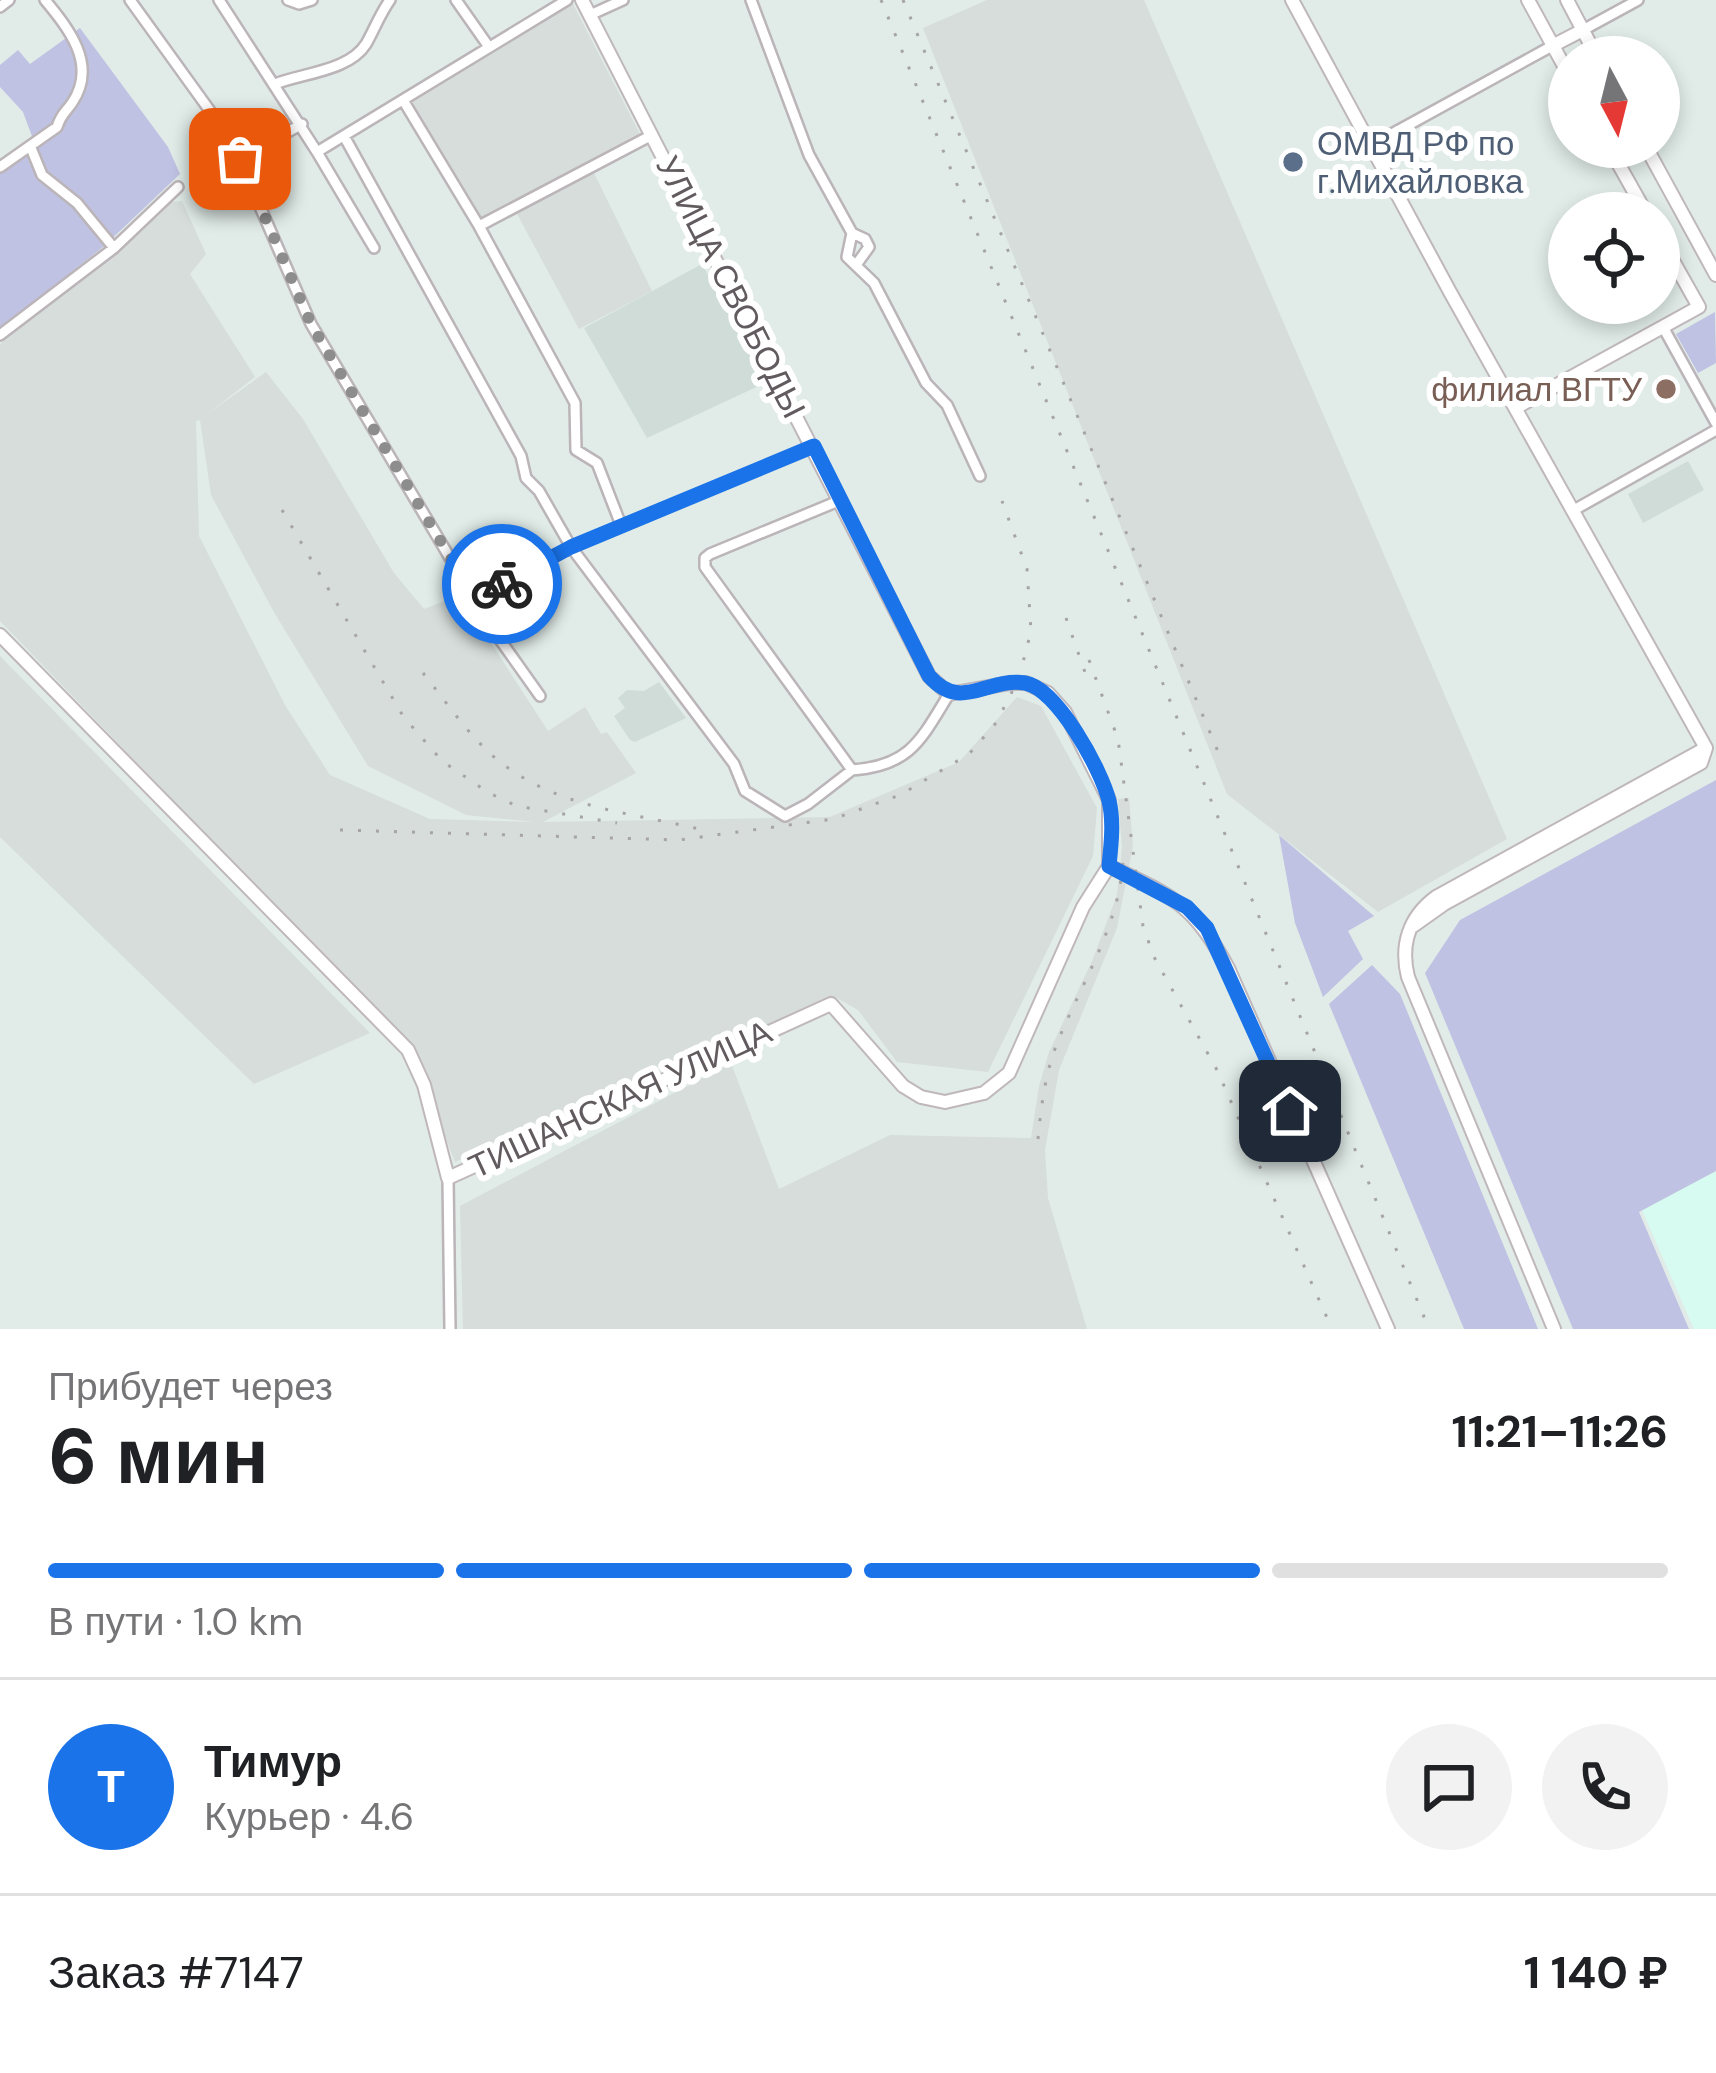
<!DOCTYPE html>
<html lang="ru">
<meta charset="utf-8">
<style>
:root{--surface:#fff;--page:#f2f2f2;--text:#202124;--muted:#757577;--line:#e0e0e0;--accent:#1a73e8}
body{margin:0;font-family:"DM Sans",sans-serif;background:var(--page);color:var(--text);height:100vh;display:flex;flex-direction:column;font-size:45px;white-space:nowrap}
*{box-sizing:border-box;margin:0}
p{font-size:39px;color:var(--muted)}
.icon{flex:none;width:66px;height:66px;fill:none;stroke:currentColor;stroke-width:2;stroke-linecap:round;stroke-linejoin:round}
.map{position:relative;height:1329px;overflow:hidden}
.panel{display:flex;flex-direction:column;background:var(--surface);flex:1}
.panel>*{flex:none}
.needle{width:78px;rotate:173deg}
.tools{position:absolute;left:1548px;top:36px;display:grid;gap:24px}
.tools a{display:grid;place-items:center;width:132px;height:132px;border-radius:50%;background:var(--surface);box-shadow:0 6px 18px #0003;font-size:60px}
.pin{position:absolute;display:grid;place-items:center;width:102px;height:102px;color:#fff;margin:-51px;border-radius:24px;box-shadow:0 6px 18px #0006}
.courier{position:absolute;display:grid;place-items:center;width:120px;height:120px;margin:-60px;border:9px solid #1a73e8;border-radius:50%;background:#fff;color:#222;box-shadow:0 3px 15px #0007}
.overview em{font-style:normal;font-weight:700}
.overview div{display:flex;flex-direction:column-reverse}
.overview{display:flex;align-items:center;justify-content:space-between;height:204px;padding:0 48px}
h1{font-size:78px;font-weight:700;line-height:90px}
.bar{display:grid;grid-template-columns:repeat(4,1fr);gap:18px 12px;align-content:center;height:144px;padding:0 48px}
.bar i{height:15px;border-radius:9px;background:var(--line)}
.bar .current{background:var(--accent)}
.bar p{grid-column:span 4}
.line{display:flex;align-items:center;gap:30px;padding:0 48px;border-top:3px solid var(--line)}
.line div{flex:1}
.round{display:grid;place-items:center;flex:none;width:126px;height:126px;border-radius:63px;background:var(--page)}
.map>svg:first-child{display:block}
.commercial{fill:#d7fbf0}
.industrial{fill:#d6ddda;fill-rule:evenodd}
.education{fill:#cfdcd7}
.green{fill:#bfc2e2}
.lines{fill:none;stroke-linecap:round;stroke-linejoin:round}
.street-casing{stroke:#bbb4b8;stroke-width:14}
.secondary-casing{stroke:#bfb7bb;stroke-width:16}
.street{stroke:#fff;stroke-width:9}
.secondary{stroke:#fff;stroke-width:12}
.rail{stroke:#a6a4a5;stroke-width:3;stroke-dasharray:3 15;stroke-linecap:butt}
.done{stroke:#8e8d8e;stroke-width:12;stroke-dasharray:0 21.6}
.route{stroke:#1a73e8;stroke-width:15}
.service-dot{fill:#5c6f8a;stroke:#fff;stroke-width:4.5}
.education-dot{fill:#8d6e63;stroke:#fff;stroke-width:4.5}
.labels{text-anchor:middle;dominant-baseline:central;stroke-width:12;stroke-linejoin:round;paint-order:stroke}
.service-label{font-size:33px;fill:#4e5e75;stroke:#fff;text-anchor:start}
.street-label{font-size:33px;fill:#615a5e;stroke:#fff}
.education-label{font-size:33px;fill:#785e54;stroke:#fff;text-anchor:end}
</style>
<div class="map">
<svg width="1716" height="1329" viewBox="0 0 1716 1329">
<rect width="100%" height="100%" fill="#e1ece8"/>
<path class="commercial" d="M1716 1171V1329H1694L1642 1210Z"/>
<path class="industrial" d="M987 0H1144L1507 839 1378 912 1227 794 923 28Z
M572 2 641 136 479 220 410 100Z
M593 171 652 291 579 329 516 212Z
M182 201 206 254 190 274 255 377 206 415 266 372 303 419 394 573 424 609 460 595 548 731 585 707 601 734 607 732 636 773 543 822 830 817 959 762 1017 697 1041 706 1097 808 1093 856 988 1072 897 1062 858 1010 833 996 455 1162 409 1044 0 621V344L122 248 167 202ZM200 420 211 495 275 614 368 766 466 815 535 822 430 819 330 775 285 705 199 536 196 421Z
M0 656 370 1033 254 1084 0 837Z
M1129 798 1133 846 1117 928 1059 1070 1045 1150 1048 1198 1087 1329H463L460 1206 731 1063 779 1189 890 1135 1031 1138 1039 1086 1049 1052 1092 961 1117 895 1122 847 1118 799Z"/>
<path class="education" d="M702 264 765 383 647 438 584 328Z
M1688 461 1704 490 1643 523 1628 494Z
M659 682 686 718 635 742 630 740 614 716 625 708 618 698 627 690 644 691Z"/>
<path class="green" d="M80 28 168 147 180 174 103 247 0 329V169L33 139 23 112 0 87V65L18 50 30 64Z
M1715 312 1716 363 1698 373 1676 334Z
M1716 780V1171L1639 1212 1689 1329H1573L1425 973 1460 920Z
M1279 835 1374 916 1348 931 1363 959 1323 997 1295 923Z
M1372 965 1400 994 1538 1329H1464L1329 1004Z"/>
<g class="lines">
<g class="street-casing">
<path id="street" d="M130 0 231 140 311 324 491 627 540 696
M219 0 317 152 567 0
M288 0 299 4 312 0
M456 0 489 47
M751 0 809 155 852 233 847 257 874 283 926 383 947 405 980 476
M0 7 9 0
M590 15 623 0
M1583 30 1638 0
M275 84C303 73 349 71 366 44 374 30 380 14 390 0
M403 100 479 226 575 403 576 450 597 463 621 525
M344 136 521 456 526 478 539 491 571 547 734 764 745 791 785 816 808 804 852 770
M1370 146 1552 46
M31 148 42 175 77 203 114 248
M317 152 374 248
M240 159 302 124
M0 167 57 127C61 114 65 113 72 103 98 65 69 29 45 0
M479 226 652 135
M852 233 865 239 869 247 856 265
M1663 327 1716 423
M0 335 114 248 178 187
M841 500 710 554 705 558V567L852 770C910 766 921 740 949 694
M1574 510 1716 430
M475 599 571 547 814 446
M448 1178 450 1329"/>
</g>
<g class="secondary-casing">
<path id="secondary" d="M1292 0 1450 292 1706 748
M1528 0 1569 75
M1567 0 1597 57
M1552 46 1583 30
M1609 147 1646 213
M1646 147 1716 275
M1517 407 1699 307 1659 236
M0 635 408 1050 424 1085 448 1178 831 1004 903 1086 921 1097 945 1102 984 1093 1009 1073 1083 907 1109 866V800L1065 712 1048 693 1026 683H1010L949 694 929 676 582 0
M1109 866C1173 896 1193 904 1228 968L1388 1329
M1413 926 1444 904 1701 763 1706 748
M1554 1329 1408 977C1400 945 1409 917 1436 897L1706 748"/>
</g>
<use href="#street" class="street"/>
<use href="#secondary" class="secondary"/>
<path class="rail" d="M881 0 1429 1329
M903 0 1219 754
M282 510 403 716 442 761 489 793 517 806 617 823
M1066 618 1087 678
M1089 660 1118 739 1143 926 1154 957 1217 1070 1332 1329
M423 673C448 704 472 741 504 765 561 808 632 813 699 829
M340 830 679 840 833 819 900 795 969 754 996 723 1019 678 1031 631 1027 569 1002 501
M1038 1139C1041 1107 1045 1075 1056 1046 1080 985 1120 926 1123 860"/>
</g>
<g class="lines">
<path class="done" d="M240 159 311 324 475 599 502 584"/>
<path class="route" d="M502 584 571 547 814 446 929 676C962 713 986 677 1025 683 1057 688 1102 771 1109 801 1114 821 1111 846 1109 866L1187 907 1207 928 1290 1111"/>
</g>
<circle class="service-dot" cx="1293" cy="162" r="12"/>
<circle class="education-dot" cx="1666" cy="389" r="12"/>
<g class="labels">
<g class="service-label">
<text x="1317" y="143">ОМВД РФ по<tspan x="1317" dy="38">г.Михайловка</tspan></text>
</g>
<g class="street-label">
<text transform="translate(731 287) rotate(63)">УЛИЦА СВОБОДЫ</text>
<text transform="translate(620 1099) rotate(-25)">ТИШАНСКАЯ УЛИЦА</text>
</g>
<g class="education-label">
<text x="1642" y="389">филиал ВГТУ</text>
</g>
</g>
</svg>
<div class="tools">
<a><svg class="needle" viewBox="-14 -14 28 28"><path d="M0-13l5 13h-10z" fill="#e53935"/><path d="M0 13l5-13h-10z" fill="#757577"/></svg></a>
<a><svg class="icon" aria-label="locate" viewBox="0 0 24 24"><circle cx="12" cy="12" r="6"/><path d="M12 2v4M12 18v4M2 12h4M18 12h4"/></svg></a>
</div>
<div class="pin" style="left:240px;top:159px;background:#ea580c"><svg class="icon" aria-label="bag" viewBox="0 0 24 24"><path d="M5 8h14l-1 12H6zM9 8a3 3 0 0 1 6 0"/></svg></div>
<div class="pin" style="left:1290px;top:1111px;background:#1f2937"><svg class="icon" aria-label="home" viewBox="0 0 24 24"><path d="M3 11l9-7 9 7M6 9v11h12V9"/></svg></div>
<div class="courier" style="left:502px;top:584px"><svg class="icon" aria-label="bike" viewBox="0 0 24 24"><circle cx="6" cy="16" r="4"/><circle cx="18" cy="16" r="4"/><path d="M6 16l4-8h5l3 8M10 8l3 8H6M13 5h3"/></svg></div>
</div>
<section class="panel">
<div class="overview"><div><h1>6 мин</h1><p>Прибудет через</p></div><em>11:21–11:26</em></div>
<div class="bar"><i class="current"></i><i class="current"></i><i class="current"></i><i></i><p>В пути · 1.0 km</p></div>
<div class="line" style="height:216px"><b class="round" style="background:var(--accent);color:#fff">Т</b><div><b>Тимур</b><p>Курьер · 4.6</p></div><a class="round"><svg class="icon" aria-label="chat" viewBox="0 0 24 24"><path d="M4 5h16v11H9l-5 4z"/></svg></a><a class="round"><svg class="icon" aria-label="phone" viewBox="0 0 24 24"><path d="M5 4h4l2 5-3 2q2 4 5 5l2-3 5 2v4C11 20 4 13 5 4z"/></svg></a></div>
<div class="line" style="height:156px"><div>Заказ #7147</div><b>1 140 ₽</b></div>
</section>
